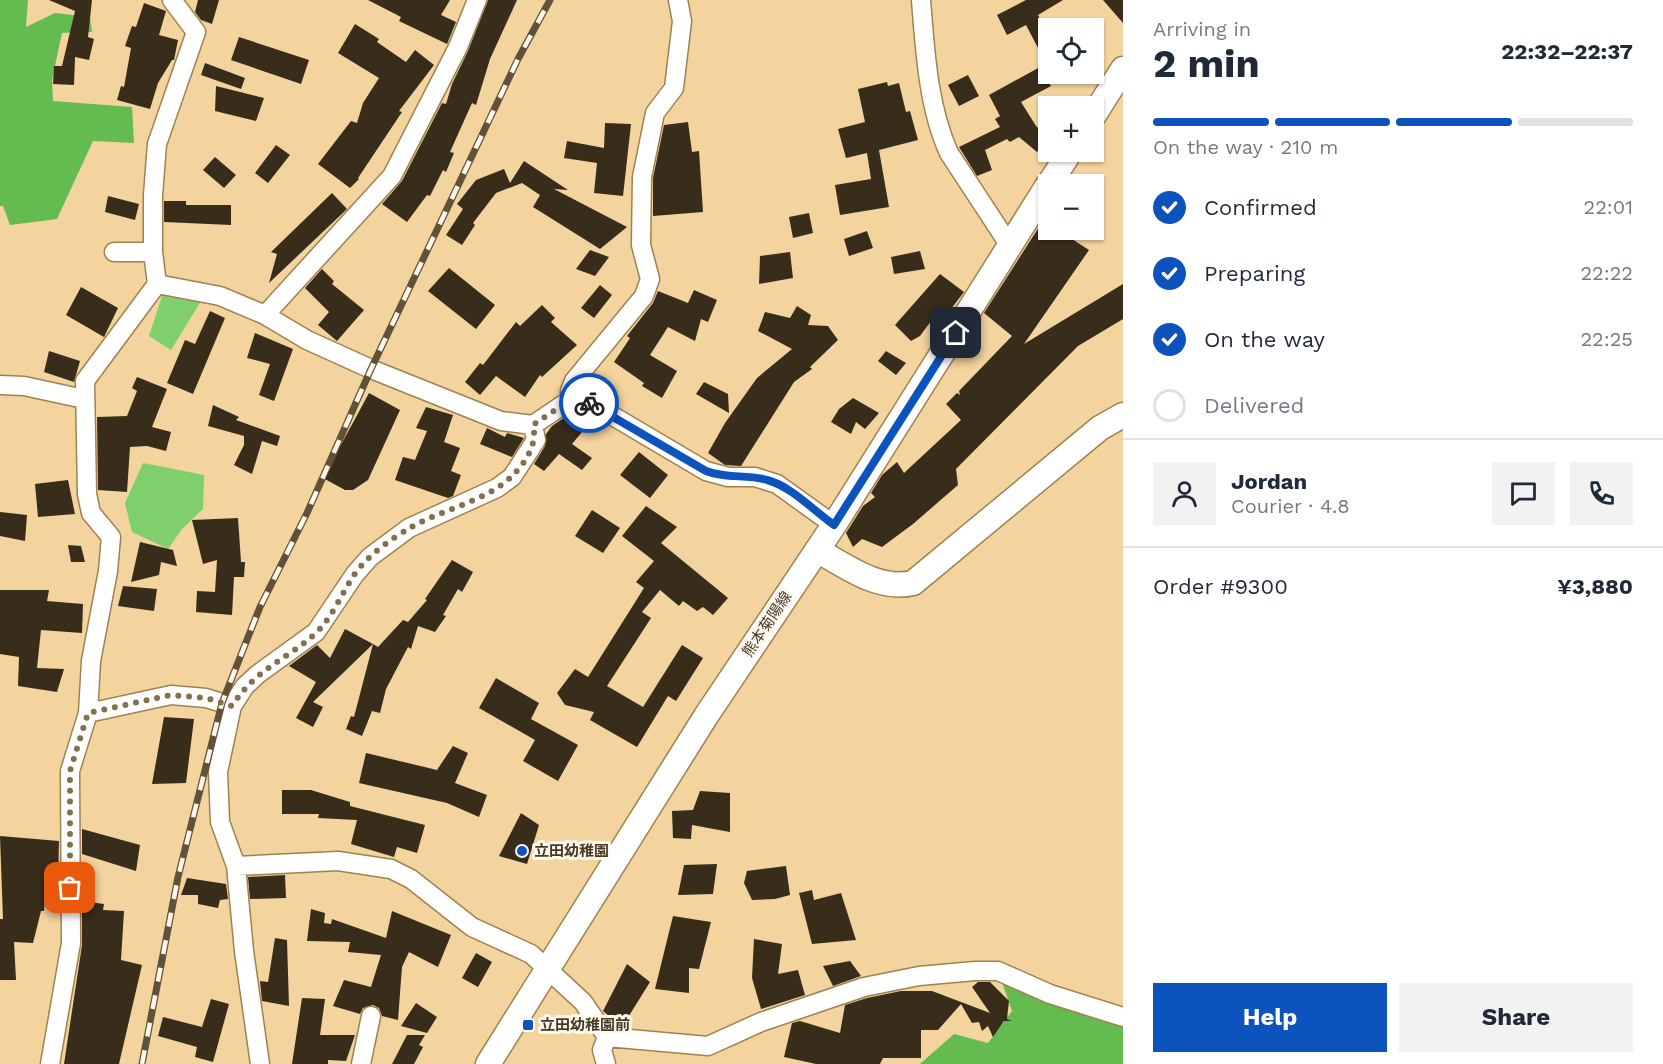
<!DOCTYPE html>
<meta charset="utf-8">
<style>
:root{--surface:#fff;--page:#f2f2f3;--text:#1f2937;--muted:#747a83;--line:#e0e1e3;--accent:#0c53bd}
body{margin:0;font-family:"Work Sans","Noto Sans JP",sans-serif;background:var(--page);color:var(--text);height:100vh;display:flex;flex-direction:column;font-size:22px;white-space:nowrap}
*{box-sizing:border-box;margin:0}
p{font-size:20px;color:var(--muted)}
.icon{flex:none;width:33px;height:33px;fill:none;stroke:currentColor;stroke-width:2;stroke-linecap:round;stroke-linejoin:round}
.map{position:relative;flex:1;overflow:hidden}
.drawer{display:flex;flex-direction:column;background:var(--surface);width:540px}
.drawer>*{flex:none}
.controls{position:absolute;left:1038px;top:18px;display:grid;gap:12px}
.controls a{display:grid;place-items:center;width:66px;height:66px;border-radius:0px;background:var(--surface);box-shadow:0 2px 4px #0004;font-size:30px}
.pin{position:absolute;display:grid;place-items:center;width:51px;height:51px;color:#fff;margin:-26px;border-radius:12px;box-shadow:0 3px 9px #0006}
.courier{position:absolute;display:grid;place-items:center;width:60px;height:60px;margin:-30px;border:4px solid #0c53bd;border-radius:50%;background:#fff;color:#222;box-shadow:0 2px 8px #0007}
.head em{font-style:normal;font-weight:700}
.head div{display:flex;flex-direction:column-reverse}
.head{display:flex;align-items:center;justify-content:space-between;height:102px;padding:0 30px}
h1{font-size:39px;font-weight:700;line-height:45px}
.bar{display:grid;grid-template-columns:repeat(4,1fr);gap:9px 6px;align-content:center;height:72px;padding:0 30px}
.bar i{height:8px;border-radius:4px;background:var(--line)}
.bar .active{background:var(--accent)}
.bar p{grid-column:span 4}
.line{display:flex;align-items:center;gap:15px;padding:0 30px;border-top:2px solid var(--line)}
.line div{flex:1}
.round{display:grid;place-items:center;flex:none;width:63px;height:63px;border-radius:0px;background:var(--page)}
ol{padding:0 30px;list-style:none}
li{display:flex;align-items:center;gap:18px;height:66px}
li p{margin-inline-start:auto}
li .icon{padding:6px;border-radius:50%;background:var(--accent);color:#fff;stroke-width:4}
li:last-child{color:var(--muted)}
li i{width:33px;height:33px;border:3px solid var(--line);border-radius:50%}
.action{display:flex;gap:12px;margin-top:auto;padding:12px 30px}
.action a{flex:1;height:69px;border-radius:0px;background:var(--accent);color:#fff;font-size:24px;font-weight:700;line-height:69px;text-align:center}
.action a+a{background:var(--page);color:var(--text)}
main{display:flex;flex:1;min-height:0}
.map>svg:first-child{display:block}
.green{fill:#80cf6d}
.forest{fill:#64bb4f}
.building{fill:#382d1b}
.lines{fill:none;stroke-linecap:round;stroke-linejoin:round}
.street-casing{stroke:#a08250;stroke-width:21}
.secondary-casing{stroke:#a08250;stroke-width:27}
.street{stroke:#fff;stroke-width:18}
.secondary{stroke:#fff;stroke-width:24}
.rail-casing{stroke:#615137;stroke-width:7}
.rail{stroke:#fef8ee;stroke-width:4.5;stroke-dasharray:14;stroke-linecap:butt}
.done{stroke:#83704f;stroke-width:6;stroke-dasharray:0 10.8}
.route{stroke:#0c53bd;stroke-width:8}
.poi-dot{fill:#0c53bd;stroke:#fef8ee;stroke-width:2}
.labels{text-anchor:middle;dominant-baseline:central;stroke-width:6;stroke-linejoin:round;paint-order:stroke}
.street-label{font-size:15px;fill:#473a25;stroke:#fef8ee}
.poi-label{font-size:15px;font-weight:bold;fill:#473a25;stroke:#fef8ee;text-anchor:start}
</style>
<main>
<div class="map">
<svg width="1123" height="1064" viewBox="0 0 1123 1064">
<rect width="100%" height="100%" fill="#f3d39e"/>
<path class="green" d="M163 293 201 301 171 350 149 336Z
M143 463 204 475 203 509 182 529 168 549 132 532 125 503Z"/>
<path class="forest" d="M0 0H28L26 27 55 13 90 17 92 32 62 33 52 80 53 101 132 107 134 143 93 141 57 219 10 225 3 206H0Z
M998 971 1123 1017V1064H920L954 1034 988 1043 1012 1011Z"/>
<path class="building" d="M49 0H92L88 37 94 39 89 60 75 57 74 85 53 84 54 66H62L75 11Z
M198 0H219L212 24 201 20 195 12Z
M368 0H450L441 15 456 22 447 44 399 21 401 17Z
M488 0H517L490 59 476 105 472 103 450 152 454 153 446 172 443 170 430 196 427 195 407 222 382 204 402 181 442 103 446 104 452 84 468 51Z
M1026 0H1063L1038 15 1048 35V67L1026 25 1007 35 997 15Z
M1103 0H1123V23Z
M144 3 166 11 159 35 178 40 174 60H172L158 83 150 109 117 100 121 86 124 87 131 48 125 46 132 26 136 27Z
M355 24 379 39 377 42 406 62 415 50 434 65 399 111 402 112 358 178 359 179 350 188 318 164 351 121 357 123 363 103 379 78 338 53Z
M239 37 309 60 301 84 231 60Z
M205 63 245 78 241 89 201 75Z
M1040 67 1051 86 1021 102 1036 126 1048 138 1037 152 1019 137 1010 142 1007 139 985 150 992 170 977 176 959 147 1000 127 995 119 1000 116 989 95Z
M968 75 979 96 959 106 948 85Z
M887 82 888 86 899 83 906 112 910 111 918 140 879 150 889 207 840 215 835 185 871 179 867 153 846 158 838 129 865 122 858 89Z
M216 86 264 98 256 121 215 111Z
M688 122 692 152 699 151 703 212 653 216V178L664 125Z
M605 123 631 124 623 196 594 193 597 163 564 158 567 141 604 148Z
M276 145 290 155 268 183 255 173Z
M215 157 236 175 224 188 203 170Z
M524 161 568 190 554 189 627 227 600 249 533 207 540 195 522 183 496 193 473 223 475 225 462 245 446 235 463 209 457 204 476 180 504 169 510 183Z
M332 193 347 209 269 283 277 254 271 252Z
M108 196 139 204 135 220 105 212Z
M164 201H186V205H231V225L164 222Z
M809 213 813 233 793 238 789 217Z
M1048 213V230H1058L1089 250 1024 344 1123 284V319L1078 346 956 469 958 485 913 524 882 547 862 539 853 547 846 533 863 506 875 497 871 493 882 475 897 462 904 473 961 420 946 404 957 393 960 395 959 391 1012 336 984 313Z
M867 231 873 248 849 256 844 239Z
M590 250 609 257 595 276 576 269Z
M920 251 925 269 894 274 891 257Z
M790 252 793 278 759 284 760 256Z
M449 268 495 305 476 329 428 291Z
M322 269 334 281 332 284 364 310 337 341 318 325 329 312 305 288Z
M940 274 964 292 941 322 934 317 920 336 911 341 895 325Z
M600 285 612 295 594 318 581 308Z
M81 287 118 308 104 337 66 315Z
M694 290 717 300 708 322 701 319 695 341 668 327 650 355 677 371 662 398 642 386 644 383 614 362 630 338 627 336 653 303 658 291 688 303Z
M542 305 555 318 551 322 577 345 542 377 540 375 525 397 496 376 480 395 465 382 480 363 483 365 516 322 520 326Z
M797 306 811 315 808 325 828 326 838 340 810 367 812 369 794 382 741 466 725 465 708 453 725 423 757 378 792 349 758 331 765 312 790 318Z
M210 311 225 318 193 394 167 383 185 340 195 344Z
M255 333 293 349 274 401 259 395 270 364 247 358Z
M49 351 80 361 74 382 44 372Z
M886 351 906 363 896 375 878 361Z
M137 377 167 389 152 427 171 432 166 451 147 446 130 447 127 492 98 490 97 417 127 416 137 391 132 388Z
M704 382 728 394 729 413 696 394Z
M369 393 400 410 368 480 353 490H345L323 478Z
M853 398 879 413 865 429 856 422 851 434 831 422 839 409Z
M213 405 239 417 236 420 280 436 277 446 262 441 252 474 234 465 244 445V436L208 426Z
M426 407 453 415 444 442 460 448 451 471 461 475 453 496 448 498 395 480 403 457 415 460 427 431 416 428Z
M571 413 587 426 572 444 592 458 582 470 559 454 544 471 534 464 545 446 546 434 552 426Z
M487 428 505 437 507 433 524 438 512 457 480 444Z
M639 452 668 475 650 498 620 475Z
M68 480 75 514 38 517 35 484Z
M646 506 677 527 661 543 728 598 713 615 703 607 697 611 683 601 679 606 660 590 642 612 651 618 607 686 643 707 682 645 703 658 676 701 668 696 637 747 590 720 594 712 565 705 557 693 575 669 588 677 644 588 636 582 654 561 622 536Z
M592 510 620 528 603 553 575 536Z
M0 512 27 515 25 541 0 536Z
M238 518 241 562H245L244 577H234L232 615 196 612 197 591 215 592 217 560 203 564 192 520Z
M140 542 173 550 177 566 161 562 159 575 131 582Z
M68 545 81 546 85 562H71Z
M452 560 473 572 462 592 458 589 443 615 446 616 435 632 418 626 411 649 408 647 386 689 380 713 372 711 362 736 346 729 351 716 354 717 373 644 378 647 403 620 408 622 427 600 425 599Z
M123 586 157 589 154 611 118 606Z
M0 590H49L47 601 83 604 82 633 41 630 37 668 64 669 57 692 18 686 19 657 0 654Z
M345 629 373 644 313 702 323 707 313 727 296 718 316 682 289 666 317 645 330 658Z
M496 678 539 703 531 719 578 745 558 781 523 761 535 740 479 708Z
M164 717 194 719 186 783 152 784Z
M453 746 468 753 455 783 487 795 479 817 447 803 359 783 366 753 437 770Z
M282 790H311L350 802V806L425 825 417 853 397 847 394 857 351 844 357 820 318 818 319 814H282Z
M700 791 730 793V832L692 825 691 839 673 838 672 811 693 810Z
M521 813 539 825 527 864 499 856Z
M82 829 140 845 136 871 82 854Z
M0 836 59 841 58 885 46 883 44 911H41L33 943 14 942 16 980H0V919H3Z
M717 864 713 894 678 895 684 865Z
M786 866 790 895 775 899 752 900 744 883 747 871Z
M285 875 286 898 250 899 248 877Z
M187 878 226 884 228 899 220 900 218 908 198 904V895H181Z
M812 890 814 900 841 893 856 940 812 944 799 893Z
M82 901 104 904 103 910 124 911 121 960 142 965 119 1064H64L82 945Z
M311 909 325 913 324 923 331 924 332 919 386 938 392 911 451 935 438 967 409 952 402 967 398 1020 382 1016 379 1008 373 1005 363 1008 360 1014 333 1006 344 980 371 987 381 955 348 952 350 942 307 941Z
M673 916 711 922 699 969 689 968V993L655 989Z
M275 938 287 940 289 1006 262 1001 260 981 268 982Z
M754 939 782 944 778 974 798 970 805 995 761 1009 752 978Z
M476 953 492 962 478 987 462 978Z
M850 961 861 976 833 986 823 966Z
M627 964 650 982 622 1027 603 1011Z
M978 982H990L1009 1001 1007 1019 1012 1021H1004L993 1037 988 1026 982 1031 979 1022 972 1023 961 1004 938 1030H921V1058H883L880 1064H816L784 1057 792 1023 800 1021 840 1033 845 1005 867 998 901 991H932L990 1013 972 987Z
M302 998 325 999 320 1035H355L346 1061 328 1060V1064H292Z
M211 999 229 1004 213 1062 195 1057 197 1047 158 1036 163 1017 202 1027Z
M416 1003 437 1017 427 1033 401 1026Z
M407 1035H425L419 1045 423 1047 414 1064H392Z"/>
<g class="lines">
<g class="street-casing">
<path id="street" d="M921 0C925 50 928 107 949 153L1010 246
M114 252H153
M157 284 220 296 265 315 307 340 371 369 501 421 533 425 570 400H580L596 406 706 471 728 477H755L777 484 834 525
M265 315 392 176 458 47 477 0
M0 385 24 386 84 399
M570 400V391L574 381 644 296 650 279 641 245 642 177 655 113 674 88 682 21 678 0
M88 713 171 695 206 698 232 706
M236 866 338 861 391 869 411 879 472 927 531 954 583 1002 607 1037 708 1046 761 1022 864 987 919 976 975 971H998L1050 994 1123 1017
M50 1064 71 943 70 771 88 713 91 661 108 571 111 537 91 513 87 494 85 381 157 284 153 252V195L157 144 196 32 172 0
M260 1064 244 951 236 866 220 822 218 772 232 706 245 686 258 674 316 632 355 574 370 557 409 528 497 488 512 477 536 440 533 425
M361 1064 371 1016
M606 1064 602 1050 607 1037"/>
</g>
<g class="secondary-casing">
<path id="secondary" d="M1094 115 1123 69
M1049 184 1070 152
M817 550C846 566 878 591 913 583L1100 428 1123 415
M488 1064 706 716 834 525 1048 185"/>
</g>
<use href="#street" class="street"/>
<use href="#secondary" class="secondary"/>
<g class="rail-casing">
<path id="rail" d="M142 1064 178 877 222 703 260 607 307 513 371 369 518 59 550 0"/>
</g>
<use href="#rail" class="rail"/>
</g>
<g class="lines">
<path class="done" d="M70 888V771L88 713 171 695 206 698 232 706C257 667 286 661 317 632 333 616 342 593 354 575 367 556 391 539 410 528 440 510 487 501 511 477 525 464 538 444 533 425L570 400 589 403"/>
<path class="route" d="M589 403 706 471C726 479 747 474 767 480 791 486 814 511 834 525L956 333"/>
</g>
<g class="poi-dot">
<circle cx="522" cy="851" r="6"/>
<rect x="522" y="1019" width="12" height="12" rx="3"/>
</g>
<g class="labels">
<g class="street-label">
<text transform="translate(767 624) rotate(-56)">熊本菊陽線</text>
</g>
<g class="poi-label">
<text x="534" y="851">立田幼稚園</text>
<text x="540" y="1025">立田幼稚園前</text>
</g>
</g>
</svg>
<div class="controls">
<a><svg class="icon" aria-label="locate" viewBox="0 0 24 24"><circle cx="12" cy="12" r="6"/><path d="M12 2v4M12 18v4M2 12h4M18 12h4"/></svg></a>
<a>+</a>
<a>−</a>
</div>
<div class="pin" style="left:70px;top:888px;background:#ea580c"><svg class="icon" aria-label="bag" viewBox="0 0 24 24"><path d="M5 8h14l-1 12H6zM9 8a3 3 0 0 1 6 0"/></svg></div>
<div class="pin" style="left:956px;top:333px;background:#1f2937"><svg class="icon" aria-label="home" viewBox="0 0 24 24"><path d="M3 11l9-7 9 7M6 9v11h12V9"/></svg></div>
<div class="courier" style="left:589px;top:403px"><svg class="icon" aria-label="bike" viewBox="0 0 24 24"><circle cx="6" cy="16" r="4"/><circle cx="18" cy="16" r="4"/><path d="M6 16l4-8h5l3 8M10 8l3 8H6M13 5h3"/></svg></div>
</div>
<section class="drawer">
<div class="head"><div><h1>2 min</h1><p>Arriving in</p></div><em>22:32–22:37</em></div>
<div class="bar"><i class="active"></i><i class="active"></i><i class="active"></i><i></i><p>On the way · 210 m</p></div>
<ol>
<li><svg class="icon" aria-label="check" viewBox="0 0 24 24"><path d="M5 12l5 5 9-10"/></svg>Confirmed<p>22:01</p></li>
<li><svg class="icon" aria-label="check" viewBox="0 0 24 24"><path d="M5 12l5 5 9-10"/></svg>Preparing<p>22:22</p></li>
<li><svg class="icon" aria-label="check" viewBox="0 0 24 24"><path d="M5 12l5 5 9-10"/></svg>On the way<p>22:25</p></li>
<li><i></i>Delivered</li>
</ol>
<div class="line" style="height:108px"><a class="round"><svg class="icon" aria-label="person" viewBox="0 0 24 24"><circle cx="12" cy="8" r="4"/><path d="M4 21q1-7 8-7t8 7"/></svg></a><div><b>Jordan</b><p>Courier · 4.8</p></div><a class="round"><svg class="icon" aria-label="chat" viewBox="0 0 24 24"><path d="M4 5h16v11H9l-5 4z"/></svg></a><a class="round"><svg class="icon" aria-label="phone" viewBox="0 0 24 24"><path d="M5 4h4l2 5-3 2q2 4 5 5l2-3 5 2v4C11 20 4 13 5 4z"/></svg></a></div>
<div class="line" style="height:78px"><div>Order #9300</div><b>¥3,880</b></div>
<div class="action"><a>Help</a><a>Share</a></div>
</section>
</main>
